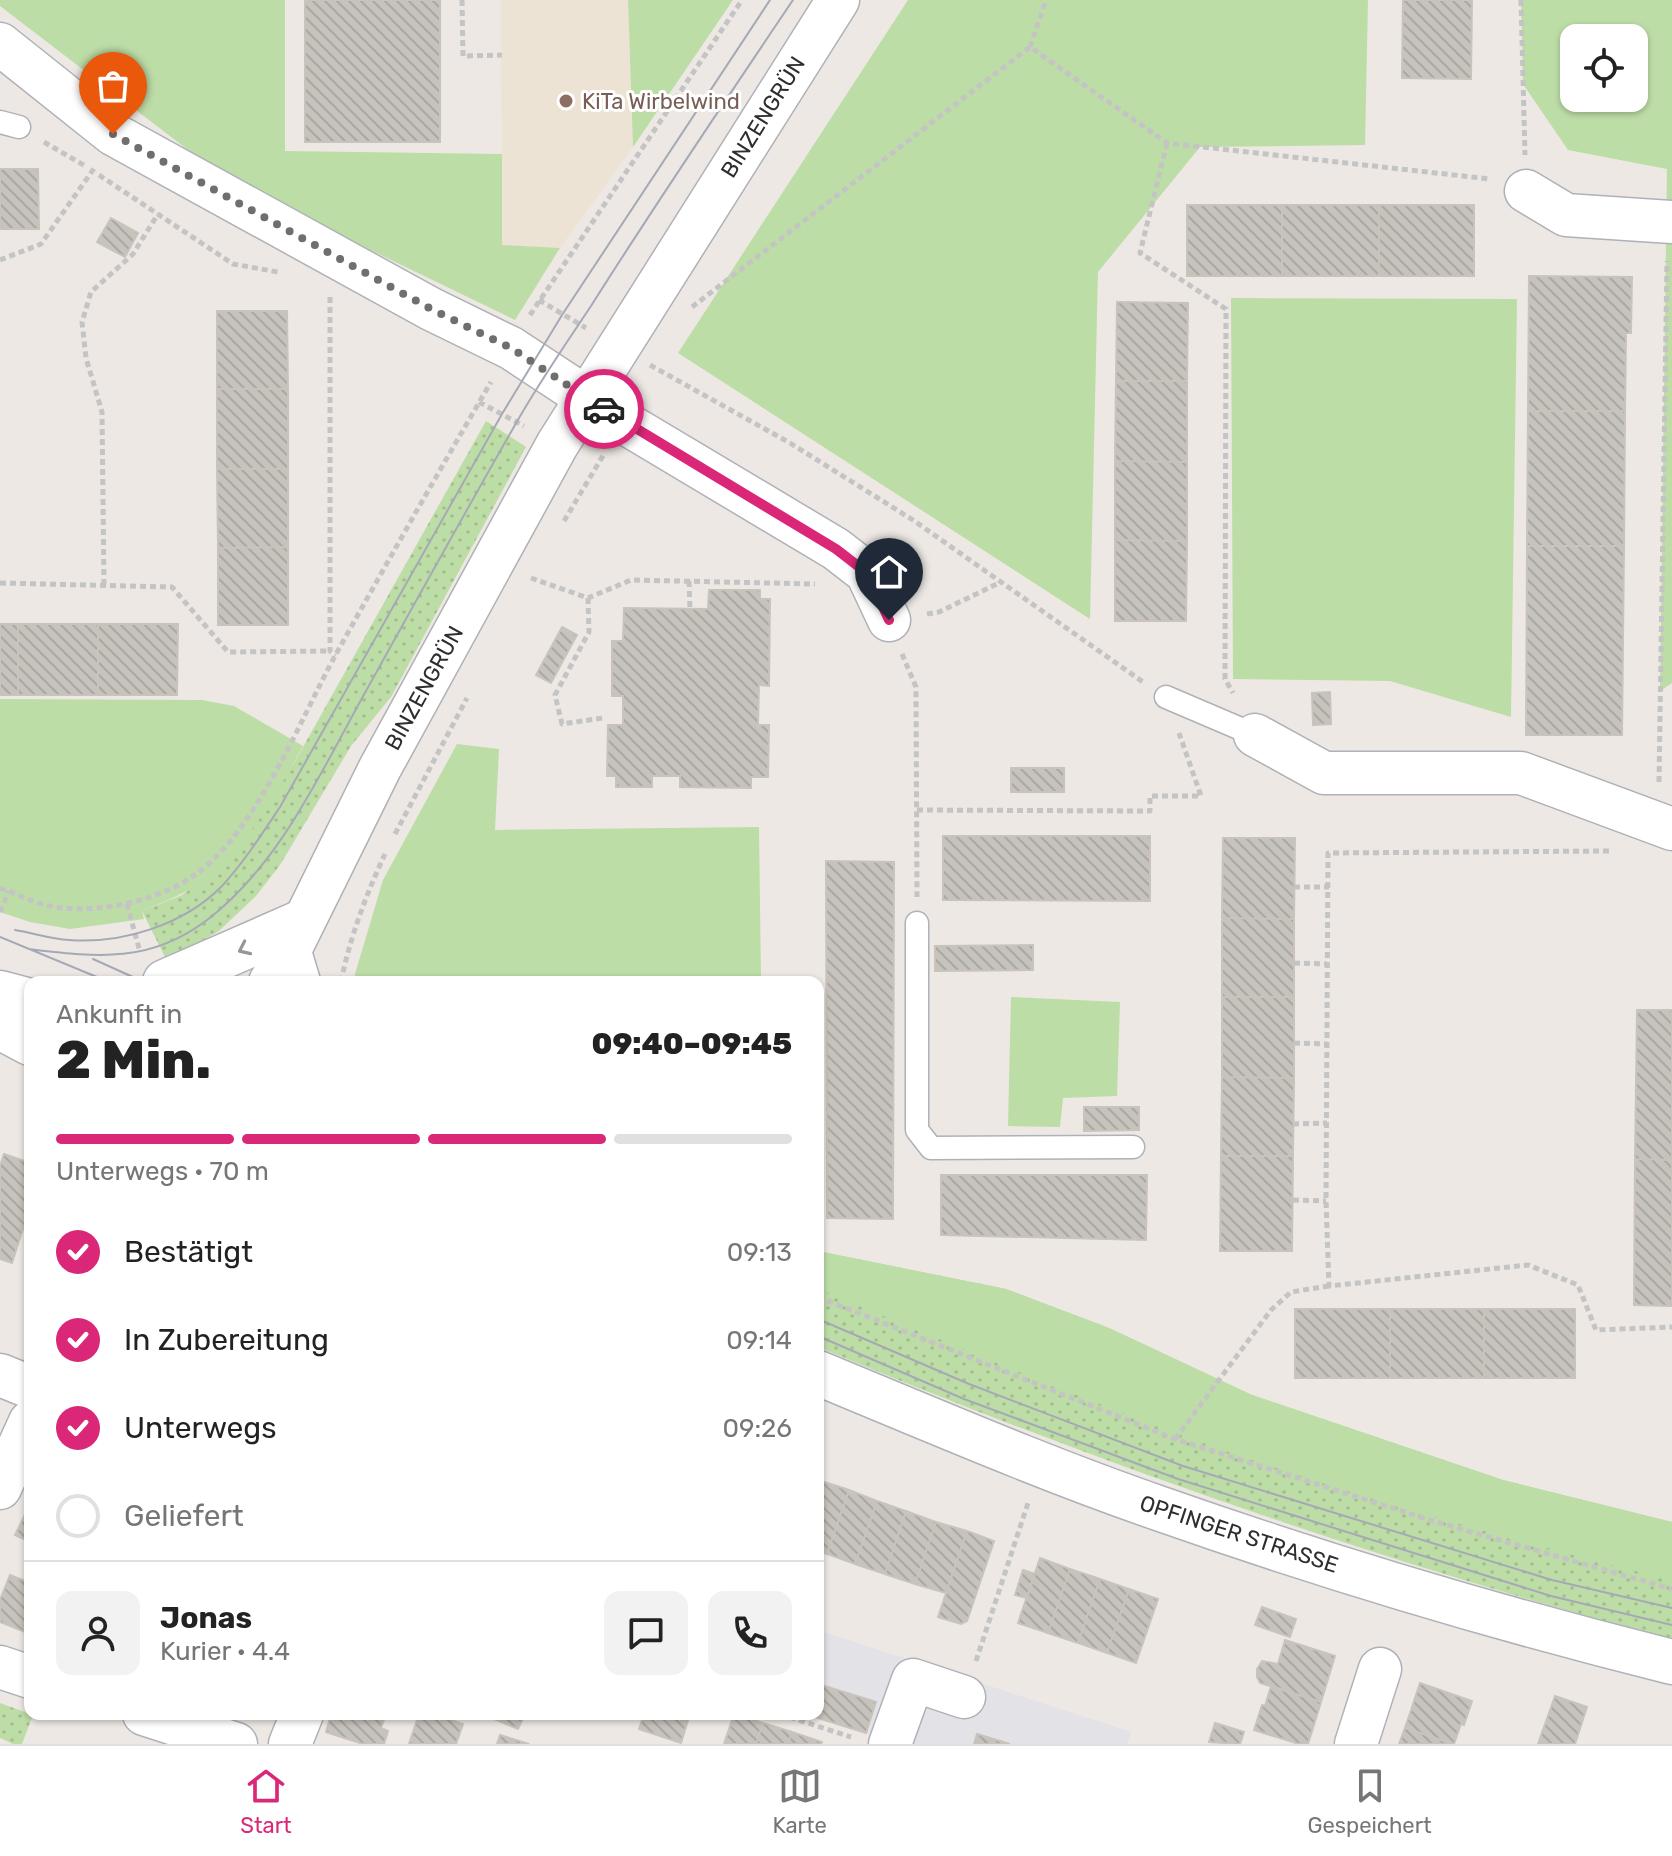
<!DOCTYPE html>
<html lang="de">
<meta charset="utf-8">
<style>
:root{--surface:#fff;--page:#f2f2f2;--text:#222;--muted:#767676;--line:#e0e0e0;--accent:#db2777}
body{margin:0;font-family:Rubik,sans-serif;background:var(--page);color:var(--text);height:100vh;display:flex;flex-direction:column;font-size:30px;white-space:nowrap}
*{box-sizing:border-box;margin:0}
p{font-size:26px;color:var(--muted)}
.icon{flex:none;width:44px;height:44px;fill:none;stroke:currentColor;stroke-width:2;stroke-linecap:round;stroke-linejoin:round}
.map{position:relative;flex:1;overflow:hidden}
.drawer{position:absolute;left:24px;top:976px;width:800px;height:744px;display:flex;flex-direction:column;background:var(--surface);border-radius:16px;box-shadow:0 2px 6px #0004}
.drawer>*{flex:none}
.tools{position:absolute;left:1560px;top:24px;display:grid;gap:16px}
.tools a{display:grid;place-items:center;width:88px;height:88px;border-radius:16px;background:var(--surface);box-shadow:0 2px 6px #0004;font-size:40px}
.pin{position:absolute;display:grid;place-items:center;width:68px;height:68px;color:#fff;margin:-82px -34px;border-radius:50% 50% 50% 0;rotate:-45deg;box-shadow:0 0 8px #0007}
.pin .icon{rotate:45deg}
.courier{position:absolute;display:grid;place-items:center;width:80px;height:80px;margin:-40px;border:6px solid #db2777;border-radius:50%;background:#fff;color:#222;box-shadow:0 2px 10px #0007}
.head em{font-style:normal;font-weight:800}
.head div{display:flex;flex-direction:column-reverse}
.head{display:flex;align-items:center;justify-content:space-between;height:136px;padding:0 32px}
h1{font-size:52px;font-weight:800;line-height:60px}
.bar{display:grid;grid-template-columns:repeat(4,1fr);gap:12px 8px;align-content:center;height:96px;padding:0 32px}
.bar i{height:10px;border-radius:6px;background:var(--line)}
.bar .selected{background:var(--accent)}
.bar p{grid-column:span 4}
.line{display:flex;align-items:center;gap:20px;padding:0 32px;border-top:2px solid var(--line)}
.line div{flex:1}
.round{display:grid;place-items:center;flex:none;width:84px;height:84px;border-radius:16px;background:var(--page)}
ol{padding:0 32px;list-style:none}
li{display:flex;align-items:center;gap:24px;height:88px}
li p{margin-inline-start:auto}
li .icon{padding:8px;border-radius:50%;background:var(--accent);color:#fff;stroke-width:4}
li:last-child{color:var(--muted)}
li i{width:44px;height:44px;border:4px solid var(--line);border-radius:50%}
.menu{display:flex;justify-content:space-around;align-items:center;height:112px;border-top:2px solid var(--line);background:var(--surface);font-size:22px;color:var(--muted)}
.menu a{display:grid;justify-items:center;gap:4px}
.menu .selected{color:var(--accent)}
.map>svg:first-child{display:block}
.industrial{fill:#e3e2e7}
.education{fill:#ece3d4}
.grass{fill:url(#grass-dots)}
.park{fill:#bddda6;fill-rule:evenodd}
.building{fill:url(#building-back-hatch);stroke:#c9c3bc;stroke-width:2}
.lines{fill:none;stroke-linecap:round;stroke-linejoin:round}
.service-casing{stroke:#afb1b8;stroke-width:25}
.minor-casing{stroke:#afb1b8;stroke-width:45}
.tertiary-casing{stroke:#afb1b8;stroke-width:47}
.path{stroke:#c4c4c4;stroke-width:5;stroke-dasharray:6 4;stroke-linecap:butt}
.service{stroke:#fff;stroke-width:22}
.minor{stroke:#fff;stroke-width:42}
.tertiary{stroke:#fff;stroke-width:44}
.tram{stroke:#a5a9b6;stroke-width:2}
.oneway{stroke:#969696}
.done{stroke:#716f6d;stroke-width:8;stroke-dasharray:0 14.4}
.route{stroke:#db2777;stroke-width:10}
.education-dot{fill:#8d6e63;stroke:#fff;stroke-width:3}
.labels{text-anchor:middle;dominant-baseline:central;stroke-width:6;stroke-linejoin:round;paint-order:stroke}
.education-label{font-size:22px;fill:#785e54;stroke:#fff;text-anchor:start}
.street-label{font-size:22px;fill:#2e2e2e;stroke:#fff}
</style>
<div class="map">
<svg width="1672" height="1744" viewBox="0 0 1672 1744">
<defs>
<pattern id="grass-dots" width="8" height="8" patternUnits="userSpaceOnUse" patternTransform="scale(2)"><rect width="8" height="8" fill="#bddda6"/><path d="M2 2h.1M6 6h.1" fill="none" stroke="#a3be8f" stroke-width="1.8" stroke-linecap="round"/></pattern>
<pattern id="building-back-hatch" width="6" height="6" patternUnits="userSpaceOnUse" patternTransform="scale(2)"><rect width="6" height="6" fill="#c6c3bd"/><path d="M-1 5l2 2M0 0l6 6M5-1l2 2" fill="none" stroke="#aaa8a3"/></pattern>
</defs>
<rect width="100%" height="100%" fill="#ede8e3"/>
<path class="industrial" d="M818 1630 1131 1732 1127 1744H902L805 1714H818Z"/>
<path class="education" d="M501 0H628L633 147 560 248 502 245Z"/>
<path class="grass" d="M486 421 526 447 391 697 351 746 280 865 256 896 219 931 167 961 142 911 182 895 223 864 242 842 294 763Z
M818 1251 1006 1289 1109 1328 1252 1395 1503 1480 1672 1522V1639C1380 1562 1097 1463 818 1347Z
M0 1703 33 1715 22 1744H13L0 1738Z"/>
<path class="park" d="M0 0H285V151L502 154V245L560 248 515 320 230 182 0 6Z
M628 0H733L633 147Z
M908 0H1368L1365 145 1200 147 1098 272 1090 619 678 353Z
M1521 0H1672V683L1660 691 1667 169 1568 150 1523 84ZM1574 38H1634V98H1574Z
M1231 298 1517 299 1511 717 1390 681 1233 679Z
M0 699 202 700 234 706 303 746C279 790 245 851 203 881 185 894 163 902 142 911L144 919 70 929 30 922 0 912Z
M457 744 499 749 495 830 759 827 761 982H356L355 974 383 880Z
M1011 997 1120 1002 1117 1096 1063 1098 1060 1127 1008 1126Z
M818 1251 1006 1289 1109 1328 1252 1395 1503 1480 1672 1522V1580C1510 1540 1347 1495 1189 1438 1064 1392 941 1340 818 1289Z"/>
<path class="building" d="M305 0H440V142H305Z
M1403 0H1472L1471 79 1402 78Z
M0 169H38L39 229H0Z
M1187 205H1282V276H1187Z
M1282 205H1379V276H1282Z
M1379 205H1474V276H1379Z
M111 218 138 233 125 257 97 242Z
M1529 276 1632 277 1631 333H1626L1625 411H1528Z
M1117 302 1188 303 1187 381H1116Z
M217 311H287L288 389H217Z
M1116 381H1187V462L1115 461Z
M217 389H288V469H217Z
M1528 411H1625L1624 546H1527Z
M1115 461 1187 462V541L1115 540Z
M217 469H288V547L218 548Z
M1115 540 1187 541 1186 621H1115Z
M1527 546H1624L1622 735H1526Z
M288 547V625H218V548Z
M709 590H760V599H770L769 686 759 685 758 725H769L768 777H751V788L680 787V776H652V787H616V776H607L608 725H623V696H612V641H623L624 608 708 609Z
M0 624H18V695H0Z
M18 624H98V695H18Z
M98 624H178L177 695H98Z
M562 627 577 635 551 683 536 675Z
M1330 692 1331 724 1313 725 1312 693Z
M1011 768H1064V792H1011Z
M943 836H1150V901L943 900Z
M1223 838H1295L1294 919 1222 918Z
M826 861 894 862 893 1219 827 1218Z
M1222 918 1294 919V997H1222Z
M1033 945V970L935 971V946Z
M1222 997H1294V1078L1222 1077Z
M1637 1010H1672V1160L1635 1159Z
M1222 1077 1294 1078 1293 1156H1221Z
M1084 1107H1139V1130L1084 1131Z
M4 1154 30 1163V1207L12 1263 0 1259V1166Z
M1221 1156H1293L1292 1251H1220Z
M1635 1159 1672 1160V1306L1634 1305Z
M941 1175H1147L1146 1240 941 1235Z
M1295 1309H1390V1378H1295Z
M1390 1309H1484V1378H1390Z
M1484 1309H1575V1378H1484Z
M818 1480 849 1490 827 1554 818 1551Z
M849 1490 877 1501 855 1564 827 1554Z
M877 1501 906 1511 885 1574 855 1564Z
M30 1504V1542L15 1535Z
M906 1511 936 1522 915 1584 885 1574Z
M936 1522 967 1531 946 1593 915 1584Z
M967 1531 994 1541 967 1621 961 1624 938 1617Z
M1040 1558 1070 1569 1048 1633 1018 1623Z
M1070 1569 1100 1579 1078 1643 1048 1633Z
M1023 1570 1035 1574 1027 1598 1015 1595Z
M10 1575 30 1583V1634L0 1622V1600Z
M1100 1579 1129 1589 1107 1653 1078 1643Z
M1129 1589 1158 1599 1136 1663 1107 1653Z
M1262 1607 1296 1619 1290 1637 1255 1625Z
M1285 1640 1335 1656 1321 1702 1260 1683 1257 1677V1669L1262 1661 1278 1664Z
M1420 1683 1472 1701 1464 1725 1461 1724 1454 1744 1405 1728Z
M818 1684 876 1702 866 1733 805 1714H818Z
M1271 1686 1321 1702 1308 1744H1299L1254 1730 1262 1705 1265 1706Z
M1555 1696 1587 1707 1575 1744H1538Z
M331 1714H386L381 1728 388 1731 384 1744H363L326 1732Z
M419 1714H434L463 1724 456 1744H409Z
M488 1714H525L518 1729 487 1716Z
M644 1714H690L681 1743 639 1729Z
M734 1714 763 1723 756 1744H724Z
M763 1723 792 1732 788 1744H756Z
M1215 1723 1244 1732 1240 1744 1209 1742Z
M1405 1728 1453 1744H1399Z
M792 1732 822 1742 821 1744H788Z
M977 1734 1010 1744H974Z
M500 1735 529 1744H497Z"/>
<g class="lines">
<g class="service-casing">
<path id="service" d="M0 122 19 127
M1166 697 1255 735
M917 923V1130L931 1148 1133 1147"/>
</g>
<g class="minor-casing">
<path id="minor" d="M0 44 113 134 431 309 511 348 625 423 836 549 867 573 889 620
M1526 191 1566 215 1672 222
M1255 735 1324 773H1521L1672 829
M270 982 289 952 380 768 557 445 838 0
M0 1375 30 1387
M0 1488 30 1422
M0 1667 30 1677
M144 1714 236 1744
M290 1744 302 1714
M890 1744 913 1680 964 1697
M1356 1744 1380 1669"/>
</g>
<g class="tertiary-casing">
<path id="tertiary" d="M289 952 298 982
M165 982 302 922
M0 993 30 1001
M0 1027 30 1043
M818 1373C932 1420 1045 1469 1161 1509 1329 1568 1500 1619 1672 1662"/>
</g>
<path class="path" d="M462 0 463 56 502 55
M1521 0 1525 155
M1030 47 1046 0
M44 142 87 167
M1167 143 1140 253 1226 309 1225 679 1233 693
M99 175 233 264 278 272
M0 260 41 244 95 167
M330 297V651L336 655
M539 300 586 328
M692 307 1030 47 1167 143 1490 179
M530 315 742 0
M650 365 790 443 913 520 1143 682
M479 402 524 426
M564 521 604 454
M531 578 588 598 631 580 815 584
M689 581 690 609
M0 583 172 587 228 652 330 651
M104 585 102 412 86 358 82 322 91 292 133 254 158 214
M588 598 589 632 555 695 562 724 603 718
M927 614 939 612 1001 582
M902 654 916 687 917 897
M1659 782 1667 261
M917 810 1150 811V796H1201L1179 733
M395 834 467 698
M1609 851 1328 853 1326 1201 1329 1286 1528 1265 1578 1285 1596 1330 1672 1327
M1294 887H1329
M0 888C15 893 30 901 45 905 91 916 158 902 196 874 257 830 299 722 335 656 386 564 438 473 491 382
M127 904 140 952
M0 912 9 891
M1294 963 1327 964
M341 982C350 937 366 895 385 854
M1294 1043 1327 1044
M1293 1124 1327 1123
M1293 1200 1326 1201
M818 1297 1175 1439 1433 1521 1672 1589
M1175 1439 1271 1310 1291 1292 1329 1286
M976 1661 1028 1503
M780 1714 851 1737"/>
<use href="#service" class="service"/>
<use href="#minor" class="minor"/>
<use href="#tertiary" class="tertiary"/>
<path class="tram" d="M15 930C33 933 51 939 69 940 122 944 184 925 222 886 244 862 262 834 280 807L502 414 562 315 770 0
M0 937 109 982
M29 949C97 957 149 964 207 920 278 866 319 776 361 700 412 608 463 516 515 425 538 384 565 345 591 306 656 203 725 101 793 0
M93 959 144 982
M818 1319 969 1384 1183 1466 1552 1580 1672 1608
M818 1336 964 1399 1178 1479 1551 1596 1672 1625"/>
</g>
<defs><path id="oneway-chevron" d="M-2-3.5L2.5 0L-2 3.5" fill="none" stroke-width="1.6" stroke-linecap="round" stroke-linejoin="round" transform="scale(2)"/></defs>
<use class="oneway" href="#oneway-chevron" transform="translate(244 949) rotate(155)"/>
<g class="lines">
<path class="done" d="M113 134 431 309 511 348 604 409"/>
<path class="route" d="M604 409 836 549 867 573 889 620"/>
</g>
<circle class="education-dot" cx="566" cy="101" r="8"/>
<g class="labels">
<g class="education-label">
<text x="582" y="101">KiTa Wirbelwind</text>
</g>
<g class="street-label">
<text transform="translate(763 117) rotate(-58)">BINZENGRÜN</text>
<text transform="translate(424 688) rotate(-61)">BINZENGRÜN</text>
<text transform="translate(1239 1534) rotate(18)">OPFINGER STRASSE</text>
</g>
</g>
</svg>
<div class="tools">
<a><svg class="icon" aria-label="locate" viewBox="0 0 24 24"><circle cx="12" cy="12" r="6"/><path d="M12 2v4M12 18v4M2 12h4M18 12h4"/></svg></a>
</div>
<div class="pin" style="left:113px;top:134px;background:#ea580c"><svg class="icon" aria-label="bag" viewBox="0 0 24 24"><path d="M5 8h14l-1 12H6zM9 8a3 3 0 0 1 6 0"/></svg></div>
<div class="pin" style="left:889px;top:620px;background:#1f2937"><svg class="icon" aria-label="home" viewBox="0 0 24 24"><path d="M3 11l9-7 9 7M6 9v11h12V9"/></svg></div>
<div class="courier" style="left:604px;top:409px"><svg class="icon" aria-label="car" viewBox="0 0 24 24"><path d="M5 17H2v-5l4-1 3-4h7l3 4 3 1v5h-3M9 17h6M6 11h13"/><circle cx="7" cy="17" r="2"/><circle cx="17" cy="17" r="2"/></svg></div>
<section class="drawer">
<div class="head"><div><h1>2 Min.</h1><p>Ankunft in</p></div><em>09:40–09:45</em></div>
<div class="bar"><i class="selected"></i><i class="selected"></i><i class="selected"></i><i></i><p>Unterwegs · 70 m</p></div>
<ol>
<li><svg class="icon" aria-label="check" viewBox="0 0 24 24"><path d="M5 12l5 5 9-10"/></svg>Bestätigt<p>09:13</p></li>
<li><svg class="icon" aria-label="check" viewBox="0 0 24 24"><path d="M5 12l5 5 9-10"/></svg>In Zubereitung<p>09:14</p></li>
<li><svg class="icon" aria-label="check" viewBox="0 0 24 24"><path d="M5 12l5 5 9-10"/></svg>Unterwegs<p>09:26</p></li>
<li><i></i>Geliefert</li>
</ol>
<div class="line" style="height:144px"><a class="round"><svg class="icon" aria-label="person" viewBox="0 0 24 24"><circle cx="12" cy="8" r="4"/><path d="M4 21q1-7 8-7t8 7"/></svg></a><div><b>Jonas</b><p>Kurier · 4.4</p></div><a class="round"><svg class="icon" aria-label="chat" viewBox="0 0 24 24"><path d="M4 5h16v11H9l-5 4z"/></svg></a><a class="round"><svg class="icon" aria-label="phone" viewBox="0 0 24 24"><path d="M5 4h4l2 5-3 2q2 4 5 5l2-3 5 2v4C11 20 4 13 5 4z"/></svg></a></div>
</section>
</div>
<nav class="menu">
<a class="selected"><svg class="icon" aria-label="home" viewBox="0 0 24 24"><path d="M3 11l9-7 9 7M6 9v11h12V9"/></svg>Start</a>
<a><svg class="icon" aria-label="map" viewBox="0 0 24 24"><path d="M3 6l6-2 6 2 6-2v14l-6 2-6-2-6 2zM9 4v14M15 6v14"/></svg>Karte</a>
<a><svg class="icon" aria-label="saved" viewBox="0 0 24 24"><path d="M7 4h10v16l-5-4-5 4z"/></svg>Gespeichert</a>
</nav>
